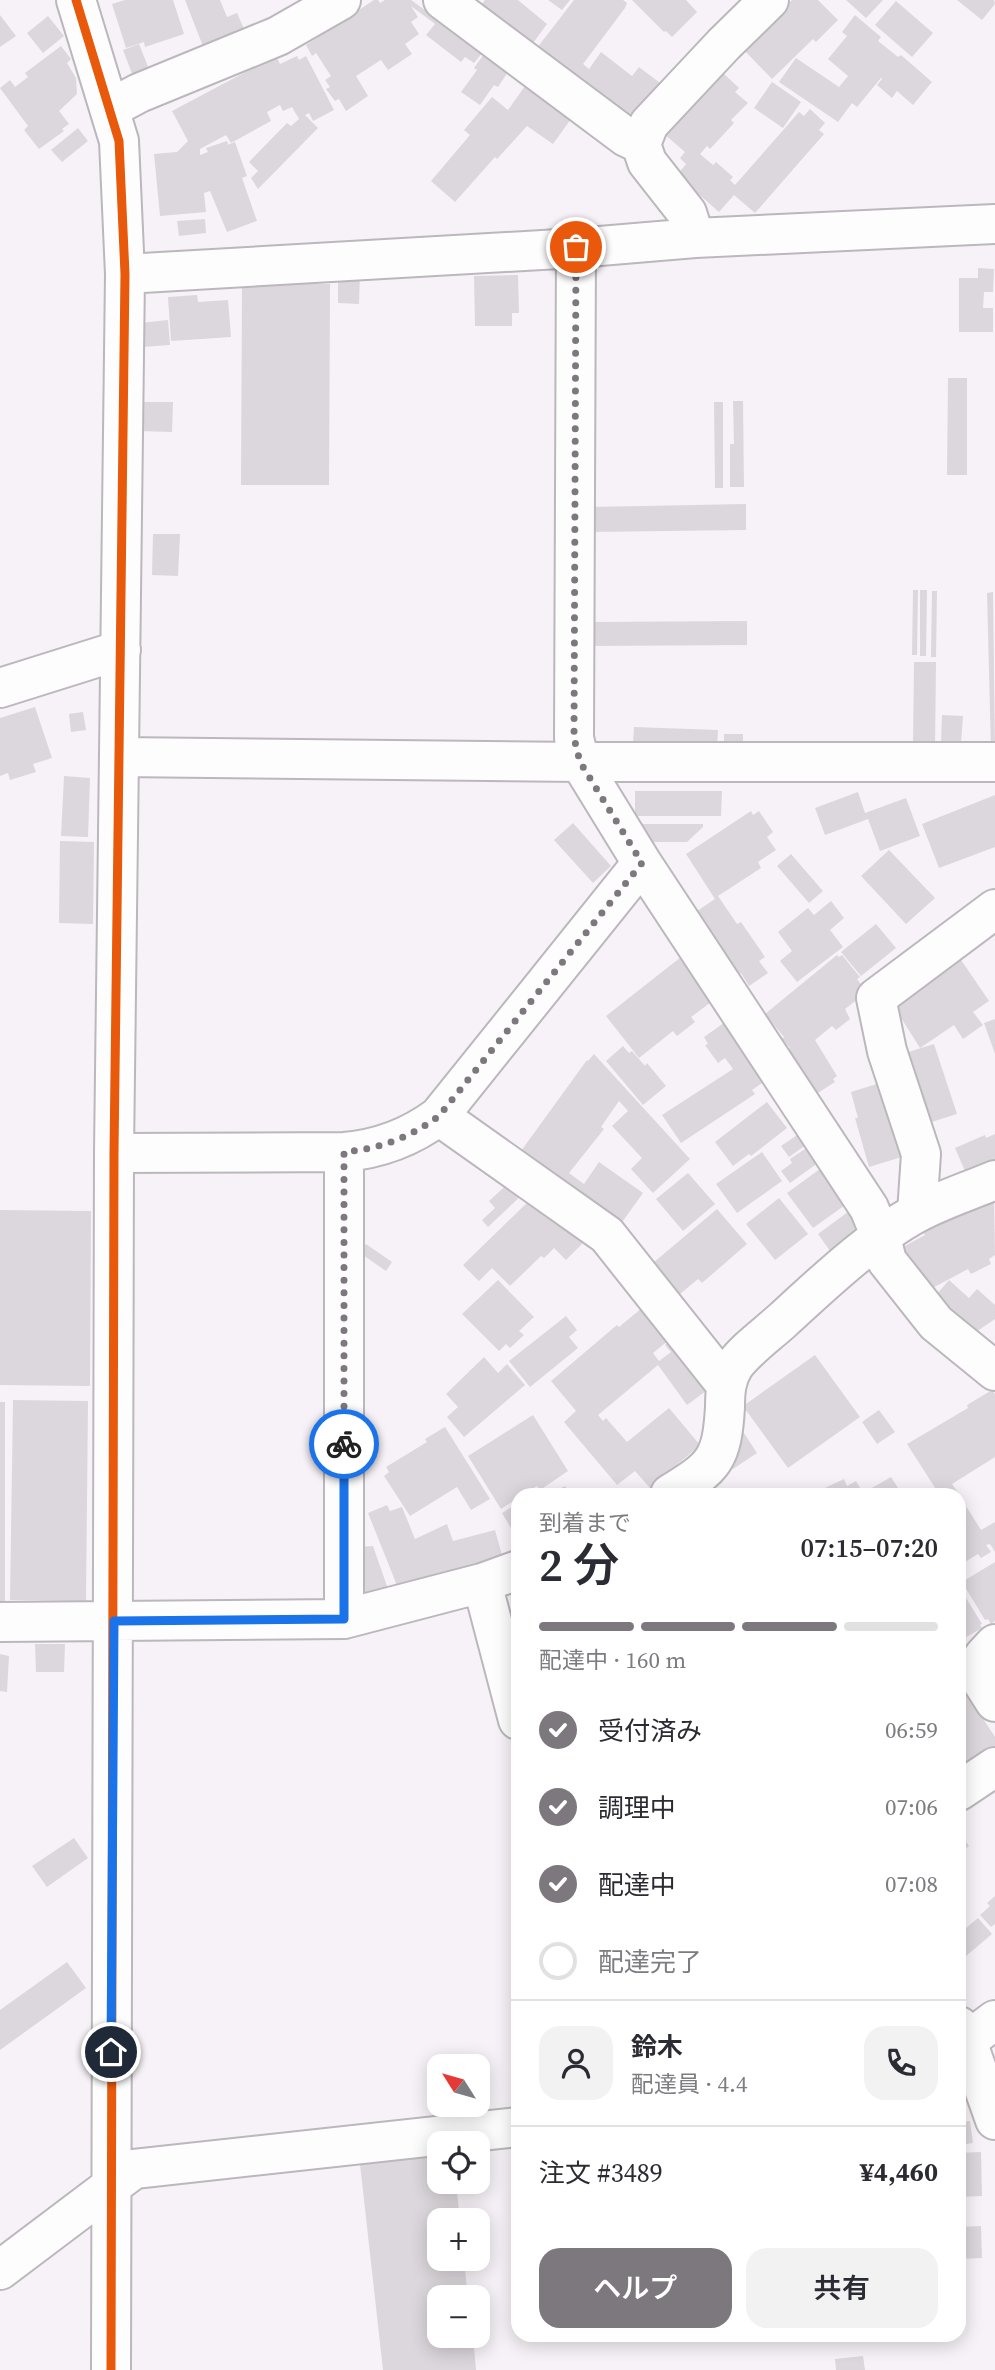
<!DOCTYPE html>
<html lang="ja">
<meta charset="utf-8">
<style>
:root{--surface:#fff;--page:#f2f2f3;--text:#2b2b33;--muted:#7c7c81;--line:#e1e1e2;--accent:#7d787d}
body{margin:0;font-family:"Source Serif 4","Noto Sans JP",serif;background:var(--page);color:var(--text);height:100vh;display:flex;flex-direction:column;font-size:26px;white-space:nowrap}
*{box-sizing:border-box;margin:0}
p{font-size:23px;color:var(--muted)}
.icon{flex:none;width:38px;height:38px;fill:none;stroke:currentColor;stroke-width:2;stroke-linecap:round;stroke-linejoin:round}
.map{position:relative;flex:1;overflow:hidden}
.drawer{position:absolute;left:511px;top:1488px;width:455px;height:854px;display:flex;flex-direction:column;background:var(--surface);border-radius:21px;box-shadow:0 4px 18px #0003}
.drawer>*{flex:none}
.needle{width:46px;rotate:307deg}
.tools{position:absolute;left:427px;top:2054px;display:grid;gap:14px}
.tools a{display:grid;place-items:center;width:63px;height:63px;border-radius:14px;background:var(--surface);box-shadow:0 4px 18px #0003;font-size:35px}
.pin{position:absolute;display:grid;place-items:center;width:60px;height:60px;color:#fff;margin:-30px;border:4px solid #fff;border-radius:50%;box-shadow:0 2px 7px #0007}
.courier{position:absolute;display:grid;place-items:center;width:70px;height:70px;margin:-35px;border:5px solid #1a73e8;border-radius:50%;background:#fff;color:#222;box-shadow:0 2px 9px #0007}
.headline em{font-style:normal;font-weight:600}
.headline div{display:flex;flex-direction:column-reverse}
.headline{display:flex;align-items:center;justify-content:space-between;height:119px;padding:0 28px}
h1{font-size:46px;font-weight:600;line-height:52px}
.bar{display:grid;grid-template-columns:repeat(4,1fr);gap:10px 7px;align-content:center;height:84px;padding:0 28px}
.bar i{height:9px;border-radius:5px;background:var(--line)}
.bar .on{background:var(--accent)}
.bar p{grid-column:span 4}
.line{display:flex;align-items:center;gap:18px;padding:0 28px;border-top:2px solid var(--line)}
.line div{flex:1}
.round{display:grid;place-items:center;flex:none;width:74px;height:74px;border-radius:21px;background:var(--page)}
ol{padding:0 28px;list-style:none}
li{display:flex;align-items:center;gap:21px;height:77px}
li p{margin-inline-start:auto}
li .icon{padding:7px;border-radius:50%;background:var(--accent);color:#fff;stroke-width:4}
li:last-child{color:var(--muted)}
li i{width:38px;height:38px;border:4px solid var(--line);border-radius:50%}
.primary-button{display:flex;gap:14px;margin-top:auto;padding:14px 28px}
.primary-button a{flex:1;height:80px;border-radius:21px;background:var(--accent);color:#fff;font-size:28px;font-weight:600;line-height:80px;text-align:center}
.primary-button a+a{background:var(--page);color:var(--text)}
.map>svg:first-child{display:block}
.building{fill:#dcd7dc}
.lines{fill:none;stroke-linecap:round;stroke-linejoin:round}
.street-casing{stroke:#bbb7bc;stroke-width:42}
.street{stroke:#fefdfe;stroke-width:38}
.cycleway-casing{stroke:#fff;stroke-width:13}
.cycleway{stroke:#e8590c;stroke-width:9}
.done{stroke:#7d787d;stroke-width:7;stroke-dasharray:0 12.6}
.route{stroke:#1a73e8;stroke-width:9}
</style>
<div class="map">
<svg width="995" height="2370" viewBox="0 0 995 2370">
<rect width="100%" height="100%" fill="#f7f2f7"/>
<path class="building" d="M125 0H173L184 34 145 47 144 42 126 48 112 4Z
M185 0H220L227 17 237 13 248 38 206 54Z
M374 0H378L380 3 385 0H411L483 52 474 63 465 57 461 62 426 35 435 24 411 6 418 17 411 22 419 34 405 44 412 54 388 70 381 60 356 76 368 96 346 111 339 99 335 101 326 89 330 87 325 80 331 76 316 53 312 56 306 45Z
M485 0H518L547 24 528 50 476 12Z
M548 0H570L562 10Z
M574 0H623L627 3 625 8 583 64 589 69 601 52 632 76 639 67 664 86 631 127 530 57Z
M632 0H686L697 12 672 37 666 31 664 32Z
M792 0H818L838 20 816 42 813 39 772 79 742 48Z
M846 0H883L866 18Z
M957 0H994L995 4 982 20Z
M896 1 933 33 912 57 875 25Z
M0 15 16 36 0 47Z
M855 15 881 37 878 41 898 57 901 55 932 82 913 105 897 91 892 98 877 85 882 79 881 78 857 107 852 103 838 122 779 82 796 58 839 87 848 76 828 59 847 36 842 32Z
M48 16 64 36 43 53 27 33Z
M139 44 149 69 133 76 123 50Z
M61 46 71 59 67 63 76 78 77 94 59 111 69 124 62 129 64 131 39 149 24 130 28 126 0 88 10 80 15 87 28 77 25 73Z
M484 54 510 69 498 87 494 85 480 105 461 92 477 70 474 68Z
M276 56 280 64 297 56 299 60 306 56 334 110 313 121 309 113 305 115 318 128 258 189 251 178 258 171 249 162 287 123 291 126 299 119 292 107 283 111 280 105 267 112 271 121 231 143 226 135 200 149V155L208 152 206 148 227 141 228 144 227 145 235 142 247 176 242 178 257 221 227 232 210 191 204 193 206 212 160 216 154 154 177 152 188 141 172 111Z
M719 69 739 88 735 92 748 103 731 120 734 123 710 149 707 146 700 154 713 165 716 162 733 177 730 180 735 185 799 112 804 116 810 109 825 123 819 130 824 134 755 213 734 195 719 212 677 175 686 164 680 158 685 152 662 132Z
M772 82 801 102 783 128 754 108Z
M525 86 571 119 553 144 527 126 497 159 495 157 455 202 431 181 470 135 464 130 492 97 508 110Z
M78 128 88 141 62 162 51 150Z
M205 219 206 233 179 236 177 221Z
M978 268 994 269 993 292H984L983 308H993V332H959V278H978Z
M302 274V284H330L329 485H241L242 283Z
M338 275H360L359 304 338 303Z
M518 275 519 313H512V326H475L474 276Z
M197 295 198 302 228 300 231 337 171 341 168 297Z
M168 320 170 345 142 347 140 323Z
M948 378H967V475H947Z
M733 401H743L744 487H730V444H734Z
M138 402H173L172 432 137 431Z
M714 402H723V488H715Z
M746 504V530L590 532V507Z
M153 534H180L178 576 152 575Z
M913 590H918L917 655H912Z
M920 590H927L926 656H920Z
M932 591H937L936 657H931Z
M993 592 995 750H991L987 593Z
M747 621V645L591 646V622Z
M914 662H936L935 745H913Z
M35 707 52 758 33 764 36 772 10 780 8 773 0 776V718Z
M83 712 86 730 71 732 69 714Z
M942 715 963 716 961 743 941 742Z
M634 727 718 730 717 747 633 744Z
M724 734H743V747H724Z
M64 776 90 778 88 837 61 836Z
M635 791H722L721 816H635Z
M858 792 865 813 906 798 920 836 880 851 868 819 825 835 815 808Z
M995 795V847L939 868 922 824Z
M751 811 753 815 759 811 773 832 767 837 776 850 758 862 761 868 718 896 737 924 741 922 765 957 759 961 768 973 749 986 741 973 734 978 691 915 715 899 686 854Z
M573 823 611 866 593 883 554 840Z
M640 824H703V827L687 842H651Z
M60 841 94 842 93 924 59 923Z
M889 850 935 898 906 924 861 876Z
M791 854 823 891 809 903 777 866Z
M831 901 844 918 830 930 843 947 797 982 780 961 792 951 778 932 808 908 814 915Z
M876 924 896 948 861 976 841 952Z
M955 951 989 1001 973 1012 983 1025 963 1039 954 1025 920 1048 891 1002Z
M837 955 839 957 842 955 860 977 857 979 867 992 845 1009 850 1019 836 1030 832 1026 815 1040 837 1076 833 1079 835 1082 813 1096 785 1051 790 1048 782 1039 784 1037 765 1014Z
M681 957 714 1000 691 1017 695 1022 677 1036 673 1031 639 1058 606 1016Z
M995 1019V1054L984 1023Z
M728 1020 768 1079 752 1090 755 1094 681 1143 662 1115 733 1069 725 1058 718 1063 705 1045 708 1044 704 1037Z
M934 1044 957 1114 922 1125 899 1055Z
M623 1046 629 1053 632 1051 645 1066 647 1063 666 1086 643 1105 606 1061Z
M594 1054 690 1159 653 1193 631 1169 642 1158 612 1126 628 1111 619 1101 601 1127 604 1129 569 1173 584 1184 599 1162 643 1193 620 1225 521 1151 587 1060 588 1061Z
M883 1082 905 1156 869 1167 855 1118H858L851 1092Z
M767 1102 787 1128 751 1156 749 1154 733 1166 715 1142Z
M803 1131 810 1142 789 1157 781 1146Z
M995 1134V1167L968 1178 955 1148 985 1135 986 1138Z
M811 1145 822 1160 790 1183 781 1171 792 1163 790 1159Z
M762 1152 782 1181 737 1213 716 1184Z
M824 1166 848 1203 813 1228 787 1193Z
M688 1173 715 1204 683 1231 656 1199Z
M514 1178 526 1191 488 1227 482 1220 495 1208 489 1201Z
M534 1196 585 1241 566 1260 554 1248 544 1258 541 1256 510 1286 492 1268 479 1281 463 1265Z
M779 1198 808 1234 775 1260 746 1224Z
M994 1199 995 1255 989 1259 991 1264 971 1274 968 1269 927 1291 903 1247 925 1235 923 1232 964 1211 966 1214Z
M717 1209 747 1244 702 1283 698 1279 680 1294 653 1263Z
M852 1209 860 1237 835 1258 818 1234Z
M0 1210 91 1211 90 1386 0 1385Z
M366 1244 392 1262 386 1271 360 1253Z
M498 1280 534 1317 519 1331 524 1335 510 1348 506 1344 499 1351 462 1314Z
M949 1280 969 1298 977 1289 995 1305V1319L970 1336 931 1301Z
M642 1308 669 1340 653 1353 659 1361 671 1352 665 1345 672 1339 710 1388 687 1405 658 1365 598 1415 603 1421 606 1418 627 1442 669 1408 700 1445 650 1488 635 1471 617 1485 564 1422 576 1411 551 1381 617 1325 619 1327Z
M566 1316 577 1330 569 1337 578 1348 530 1387 509 1361Z
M815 1355 860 1417 788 1468 743 1406Z
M484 1357 498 1373 507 1364 525 1385 464 1437 447 1417 458 1407 446 1394Z
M992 1390 995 1394V1457L952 1484 959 1494H939L907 1444 968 1408 967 1405Z
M13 1400 88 1401 86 1601 10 1600Z
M0 1402H5V1602H0Z
M879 1410 895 1432 877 1444 862 1422Z
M533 1415 568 1471 540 1490 537 1486 523 1494H518V1498L501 1509 468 1456Z
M445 1427 490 1499 471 1510 457 1487 410 1516 384 1476 389 1472 386 1467 427 1442 425 1439Z
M742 1430 757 1453 733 1469 724 1456Z
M891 1477 902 1494H812L844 1479 847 1486 856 1481 863 1493Z
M565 1486 570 1494H551Z
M959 1495 981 1530 995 1522V1552L990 1544 986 1545 991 1552 981 1558 978 1554 960 1565Z
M518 1503V1540L502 1513Z
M387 1505 390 1511 402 1507 415 1539 447 1524 453 1541 495 1530 502 1555 500 1556 502 1563 435 1579 429 1576 398 1588 368 1513Z
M373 1546 388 1589 358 1596 355 1547Z
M995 1562V1621L991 1624 988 1619 985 1620 962 1582Z
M963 1593 982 1624 980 1625 982 1628 961 1640 959 1638V1596Z
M35 1644H65L64 1672H36Z
M0 1654 9 1656 7 1692 0 1691Z
M959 1682 995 1737V1754L959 1777Z
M959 1832 969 1846 959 1853Z
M74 1838 88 1858 47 1887 32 1866Z
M995 1896V1924L991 1927 980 1915 990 1906 987 1903Z
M978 1918 992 1934 959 1962V1934Z
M67 1962 86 1988 0 2050V2010Z
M961 2118 962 2122 970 2121 973 2143 959 2145V2119Z
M981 2152 982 2196 959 2197V2153Z
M439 2156V2182H456L460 2221H439V2259H464L468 2298H439V2336H473L476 2370H383L360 2164Z
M959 2218H961L962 2227 981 2226 982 2258 959 2259Z
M863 2356 865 2370H836L835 2359Z"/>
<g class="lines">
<g class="street-casing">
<path id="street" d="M76 0 119 141 125 274 114 1153 111 2370
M443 0 626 137 641 144
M111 108 139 93 278 36 341 0
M695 238 687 213 647 162 641 144 649 124 724 44 769 0
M576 248 574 738 580 762 642 863 869 1208 881 1237 887 1261 936 1323 995 1371
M125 274 576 248 695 238 995 224
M0 688 121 650
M120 757 580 762H995
M439 1116 607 1235 726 1385
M114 1153 344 1152C380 1149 411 1137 439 1116L642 863
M917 1213 921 1154 887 1051 876 998 995 909
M670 1494C714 1467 722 1460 725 1407 725 1392 726 1379 734 1366 745 1350 769 1333 784 1319 822 1284 872 1237 917 1213 941 1200 969 1191 995 1180
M482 1583 518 1720
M344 1619V1152
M0 1622 344 1619 482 1583 518 1570
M995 1644 983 1657 979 1677 995 1702
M959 1791 995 1767
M959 2026 967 2041 995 2120
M967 2041 995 2020
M0 2270 134 2169 518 2127"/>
</g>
<use href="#street" class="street"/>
<g class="cycleway-casing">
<path id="cycleway" d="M76 0 119 141 125 274 114 1153 111 2370"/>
</g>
<use href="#cycleway" class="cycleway"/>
</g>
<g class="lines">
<path class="done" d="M344 1444V1152C379 1149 411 1137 439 1116L642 863 580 762 574 738 576 247"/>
<path class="route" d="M111 2052 114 1621 344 1619V1444"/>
</g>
</svg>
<div class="tools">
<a><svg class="needle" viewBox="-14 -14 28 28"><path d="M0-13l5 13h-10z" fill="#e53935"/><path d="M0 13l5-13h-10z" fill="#7c7c81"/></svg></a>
<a><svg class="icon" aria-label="locate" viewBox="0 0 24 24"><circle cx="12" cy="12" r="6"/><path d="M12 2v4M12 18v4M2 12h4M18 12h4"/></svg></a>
<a>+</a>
<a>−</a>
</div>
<div class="pin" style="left:576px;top:247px;background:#ea580c"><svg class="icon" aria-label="bag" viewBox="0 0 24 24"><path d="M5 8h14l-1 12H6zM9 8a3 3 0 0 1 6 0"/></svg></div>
<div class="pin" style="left:111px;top:2052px;background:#1f2937"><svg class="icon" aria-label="home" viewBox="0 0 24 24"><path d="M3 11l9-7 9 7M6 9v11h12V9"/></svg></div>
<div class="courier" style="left:344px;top:1444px"><svg class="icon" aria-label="bike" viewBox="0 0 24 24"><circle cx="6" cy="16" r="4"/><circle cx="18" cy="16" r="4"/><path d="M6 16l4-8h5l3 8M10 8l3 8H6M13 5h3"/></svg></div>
<section class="drawer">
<div class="headline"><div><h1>2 分</h1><p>到着まで</p></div><em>07:15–07:20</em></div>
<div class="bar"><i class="on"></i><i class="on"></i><i class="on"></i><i></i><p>配達中 · 160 m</p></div>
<ol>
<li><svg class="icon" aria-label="check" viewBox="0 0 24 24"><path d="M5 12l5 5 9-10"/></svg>受付済み<p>06:59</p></li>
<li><svg class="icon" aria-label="check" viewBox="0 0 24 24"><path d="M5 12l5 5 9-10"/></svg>調理中<p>07:06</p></li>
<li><svg class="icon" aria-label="check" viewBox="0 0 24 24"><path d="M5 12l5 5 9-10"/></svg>配達中<p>07:08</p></li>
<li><i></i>配達完了</li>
</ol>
<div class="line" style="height:126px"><a class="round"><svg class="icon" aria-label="person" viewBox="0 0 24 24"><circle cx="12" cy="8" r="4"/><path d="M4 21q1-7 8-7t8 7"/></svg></a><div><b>鈴木</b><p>配達員 · 4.4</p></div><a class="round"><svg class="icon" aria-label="phone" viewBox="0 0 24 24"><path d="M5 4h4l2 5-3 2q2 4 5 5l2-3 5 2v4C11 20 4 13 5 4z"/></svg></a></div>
<div class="line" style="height:91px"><div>注文 #3489</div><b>¥4,460</b></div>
<div class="primary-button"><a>ヘルプ</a><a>共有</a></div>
</section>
</div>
